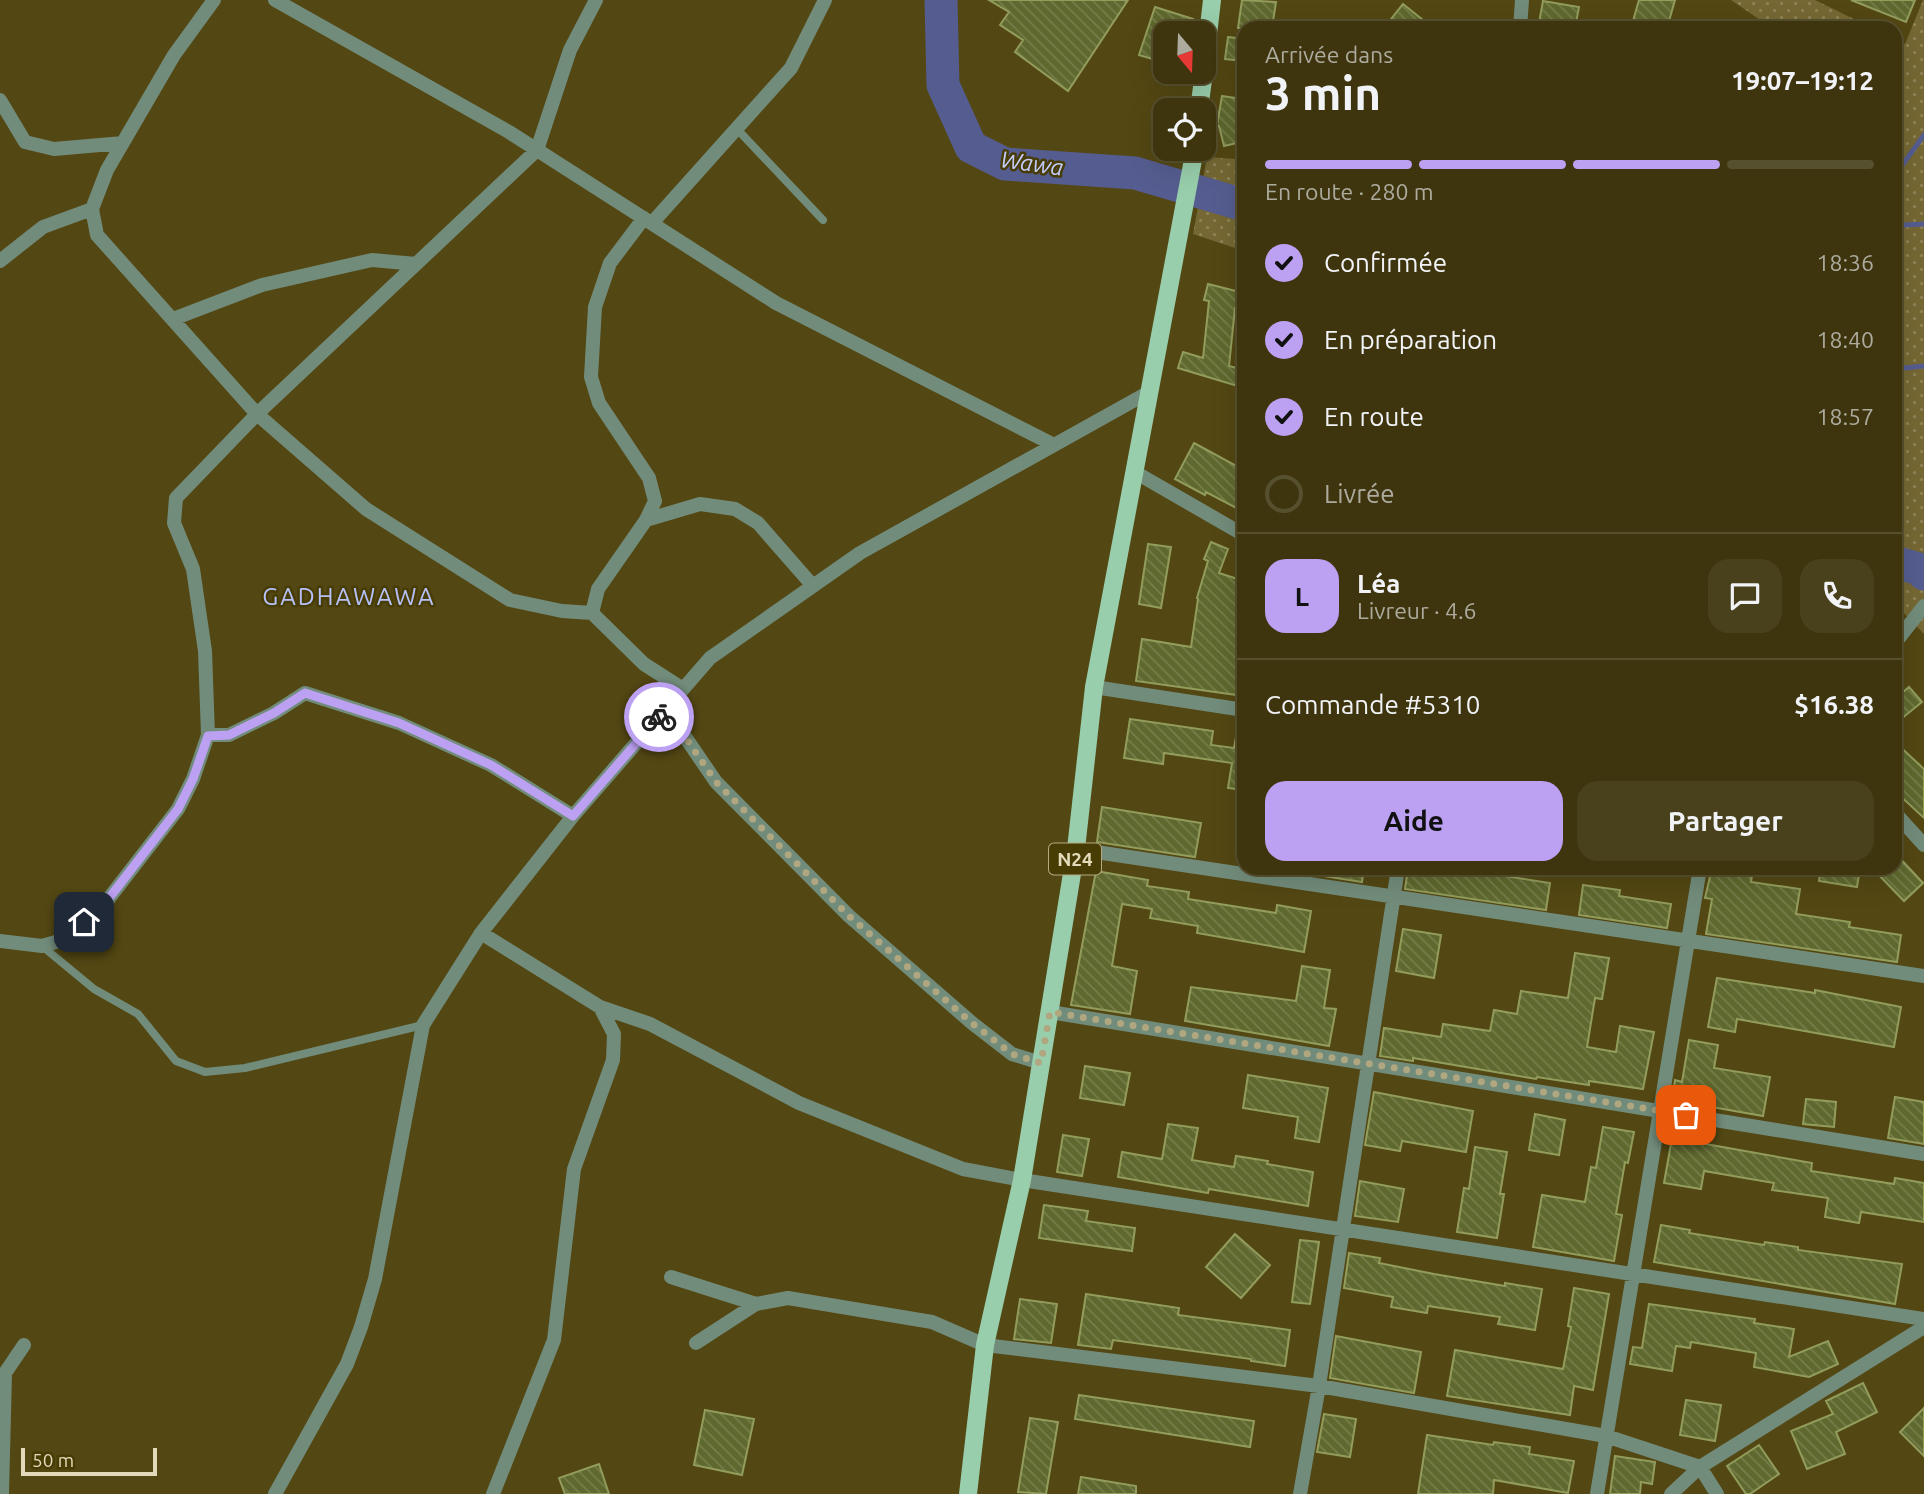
<!DOCTYPE html>
<html lang="fr">
<meta charset="utf-8">
<style>
:root{--surface:#3e350e;--page:#49401c;--text:#f1f3f6;--muted:#adab9e;--line:#57502e;--accent:#bca0f2}
body{margin:0;font-family:Ubuntu,sans-serif;background:var(--page);color:var(--text);height:100vh;display:flex;flex-direction:column;font-size:26px;white-space:nowrap}
*{box-sizing:border-box;margin:0}
p{font-size:23px;color:var(--muted)}
.icon{flex:none;width:38px;height:38px;fill:none;stroke:currentColor;stroke-width:2;stroke-linecap:round;stroke-linejoin:round}
.map{position:relative;flex:1;overflow:hidden}
.panel{position:absolute;left:1237px;top:21px;width:665px;height:854px;display:flex;flex-direction:column;background:var(--surface);border-radius:21px;box-shadow:0 7px 28px #0002,0 0 0 2px var(--line)}
.panel>*{flex:none}
.needle{width:46px;rotate:161deg}
.tools{position:absolute;left:1153px;top:21px;display:grid;gap:14px}
.tools a{display:grid;place-items:center;width:63px;height:63px;border-radius:14px;background:var(--surface);box-shadow:0 7px 28px #0002,0 0 0 2px var(--line);font-size:35px}
.scale{position:absolute;left:21px;bottom:18px;width:136px;box-sizing:border-box;padding-left:7px;border:4px solid #e2daba;border-top:0;font-size:19px;line-height:24px;white-space:nowrap;color:#e2daba;-webkit-text-stroke:5px #483c05;paint-order:stroke}
.pin{position:absolute;display:grid;place-items:center;width:60px;height:60px;color:#fff;margin:-30px;border-radius:14px;box-shadow:0 4px 10px #0006}
.courier{position:absolute;display:grid;place-items:center;width:70px;height:70px;margin:-35px;border:5px solid #bca0f2;border-radius:50%;background:#fff;color:#222;box-shadow:0 2px 9px #0007}
.overview em{font-style:normal;font-weight:700}
.overview div{display:flex;flex-direction:column-reverse}
.overview{display:flex;align-items:center;justify-content:space-between;height:119px;padding:0 28px}
h1{font-size:46px;font-weight:700;line-height:52px}
.bar{display:grid;grid-template-columns:repeat(4,1fr);gap:10px 7px;align-content:center;height:84px;padding:0 28px}
.bar i{height:9px;border-radius:5px;background:var(--line)}
.bar .on{background:var(--accent)}
.bar p{grid-column:span 4}
.line{display:flex;align-items:center;gap:18px;padding:0 28px;border-top:2px solid var(--line)}
.line div{flex:1}
.round{display:grid;place-items:center;flex:none;width:74px;height:74px;border-radius:21px;background:var(--page)}
ol{padding:0 28px;list-style:none}
li{display:flex;align-items:center;gap:21px;height:77px}
li p{margin-inline-start:auto}
li .icon{padding:7px;border-radius:50%;background:var(--accent);color:#111;stroke-width:4}
li:last-child{color:var(--muted)}
li i{width:38px;height:38px;border:4px solid var(--line);border-radius:50%}
.primary-button{display:flex;gap:14px;margin-top:auto;padding:14px 28px}
.primary-button a{flex:1;height:80px;border-radius:21px;background:var(--accent);color:#111;font-size:28px;font-weight:700;line-height:80px;text-align:center}
.primary-button a+a{background:var(--page);color:var(--text)}
.map>svg:first-child{display:block}
.garden{fill:url(#garden-dots)}
.lines{fill:none;stroke-linecap:round;stroke-linejoin:round}
.stream{stroke:#555d90;stroke-width:5}
.river{stroke:#555d90;stroke-width:33}
.building{fill:url(#building-back-hatch);stroke:#929d5c;stroke-width:2}
.service{stroke:#728c7b;stroke-width:8}
.minor{stroke:#728c7b;stroke-width:14}
.tertiary{stroke:#728c7b;stroke-width:14}
.primary{stroke:#98ceab;stroke-width:18}
.done{stroke:#b0a780;stroke-width:7;stroke-dasharray:0 12.6}
.route{stroke:#bca0f2;stroke-width:9}
.labels{text-anchor:middle;dominant-baseline:central;stroke-width:5;stroke-linejoin:round;paint-order:stroke}
.shield{fill:#483c05;stroke:#b4ab84;stroke-width:2}
.shield-label{font-size:19px;font-weight:bold;fill:#e2daba}
.water-label{font-size:23px;font-style:italic;fill:#c4cdfd;stroke:#483c05}
.quarter-label{font-size:24px;letter-spacing:2px;fill:#b6c1f9;stroke:#483c05}
</style>
<div class="map">
<svg width="1924" height="1494" viewBox="0 0 1924 1494">
<defs>
<pattern id="garden-dots" width="8" height="8" patternUnits="userSpaceOnUse" patternTransform="scale(1.75)"><rect width="8" height="8" fill="#756834"/><path d="M2 2h.1M6 6h.1" fill="none" stroke="#8f8458" stroke-width="1.8" stroke-linecap="round"/></pattern>
<pattern id="building-back-hatch" width="6" height="6" patternUnits="userSpaceOnUse" patternTransform="scale(1.75)"><rect width="6" height="6" fill="#5f682e"/><path d="M-1 5l2 2M0 0l6 6M5-1l2 2" fill="none" stroke="#767d4a"/></pattern>
</defs>
<rect width="100%" height="100%" fill="#534713"/>
<path class="garden" d="M1731 0H1815L1872 28H1772Z
M1923 0H1924V634L1900 609 1895 608V39L1905 44Z
M1244 146V251L1193 234 1207 157 1236 159Z"/>
<g class="lines">
<path class="stream" d="M1895 175 1924 135
M1895 220 1903 225 1924 224
M1895 369 1924 366"/>
<path class="river" d="M941 0 943 85 971 147 1005 164 1135 173 1244 205
M1895 562 1919 569 1924 574"/>
</g>
<path class="building" d="M989 0H1128L1068 91 1015 52 1023 40 1000 25 1009 12Z
M1242 0 1276 2 1272 28H1238Z
M1639 0H1675L1667 28H1631Z
M1851 0H1915L1906 22Z
M1543 1 1579 7 1575 28H1538Z
M1403 4 1433 28H1384Z
M1155 7 1193 19 1189 33H1166V63L1139 55Z
M1228 37 1244 39V61L1225 59Z
M1222 96 1243 99 1236 137 1237 143 1224 146 1219 126 1217 125Z
M1208 284 1244 293 1242 309 1235 308 1229 366 1244 370V388L1178 368 1183 352 1203 358 1209 301 1204 300Z
M1194 443 1244 470V512L1206 492 1205 495 1175 479Z
M1211 542 1228 549 1219 573 1244 581V696L1136 681 1142 639 1191 647 1198 599 1197 598 1208 561 1204 559Z
M1148 544 1171 547 1161 608 1139 604Z
M1909 687 1922 702 1895 724V699Z
M1130 719 1213 731 1211 745 1234 748 1236 737 1244 738V790L1228 788 1232 763 1164 753 1163 764 1124 758Z
M1895 742 1924 769V818L1895 791Z
M1102 807 1201 823 1195 857 1097 842Z
M1895 853 1923 883 1904 901 1872 868H1895Z
M1305 868H1364L1362 882 1304 873Z
M1408 868H1473L1499 872 1498 875 1550 883 1546 910 1405 889Z
M1712 868H1753L1751 882 1800 889 1796 914 1850 922 1849 927 1901 935 1897 962 1706 934 1712 899 1705 898Z
M1821 868H1860L1857 887 1819 881Z
M1096 871 1148 880 1147 886 1189 892 1188 899 1276 913 1277 905 1311 911 1304 952 1197 933 1198 926 1150 918 1152 909 1122 904 1112 966 1137 971 1130 1014 1071 1005Z
M1583 885 1620 890 1619 896 1671 904 1667 928 1579 915Z
M1403 929 1441 935 1434 978 1396 971Z
M1575 953 1609 958 1602 999 1595 998 1587 1047 1616 1052 1620 1026 1654 1032 1643 1089 1589 1081V1085L1537 1077 1536 1079 1413 1058V1061L1380 1056 1384 1028 1441 1037 1443 1024 1490 1031 1494 1010 1517 1014 1521 991 1568 998Z
M1302 966 1330 970 1324 1008 1336 1009 1329 1046 1185 1021 1191 987 1296 1001Z
M1717 978 1815 993V990L1901 1007 1894 1047 1737 1019 1735 1032 1708 1027Z
M1689 1040 1718 1045 1714 1068 1770 1077 1763 1116 1672 1100 1675 1080 1682 1082Z
M1085 1066 1130 1073 1124 1105 1080 1098Z
M1248 1075 1328 1088 1319 1142 1295 1138 1298 1117 1243 1108Z
M1374 1092 1473 1111 1466 1152 1402 1141 1400 1151 1365 1145Z
M1895 1097 1924 1102V1144L1888 1138Z
M1806 1099 1836 1102 1834 1127 1803 1124Z
M1535 1114 1565 1120 1559 1155 1529 1150Z
M1168 1124 1198 1128 1192 1160 1234 1167 1236 1156 1268 1161 1267 1164 1313 1172 1308 1206 1209 1189 1208 1193 1118 1177 1122 1152 1162 1159Z
M1603 1127 1634 1132 1628 1163 1625 1162 1616 1214 1622 1215 1614 1261 1533 1247 1542 1195 1585 1202 1591 1167 1596 1168Z
M1063 1135 1089 1139 1082 1176 1057 1172Z
M1672 1138 1812 1163 1811 1171 1894 1184 1895 1178 1924 1183V1222L1861 1212 1859 1223 1825 1217 1828 1198 1772 1190 1774 1183 1704 1171 1701 1189 1664 1183Z
M1475 1147 1507 1152 1500 1194H1504L1497 1238 1457 1232 1464 1188 1469 1189Z
M1360 1181 1404 1189 1398 1222 1355 1216Z
M1044 1205 1088 1211 1086 1221 1135 1228 1132 1251 1039 1238Z
M1661 1225 1690 1230 1689 1233 1764 1245 1765 1242 1798 1247V1250L1902 1264 1895 1304 1654 1262Z
M1235 1234 1270 1265 1241 1298 1206 1267Z
M1300 1240 1319 1242 1310 1304 1292 1302Z
M1349 1253 1380 1258 1379 1263 1434 1274 1505 1286V1283L1542 1289 1535 1330 1498 1324 1500 1317 1428 1306 1427 1313 1391 1307 1393 1297 1344 1288Z
M1574 1288 1609 1294 1593 1390 1574 1386 1570 1415 1447 1396 1455 1350 1563 1369 1571 1327 1568 1326Z
M1086 1294 1179 1308 1178 1315 1290 1330 1285 1366 1251 1361V1359L1113 1340 1111 1349 1078 1345Z
M1020 1299 1057 1304 1051 1343 1014 1339Z
M1649 1304 1755 1319 1754 1323 1794 1329 1789 1357 1828 1341 1838 1364 1809 1377 1754 1367 1756 1353 1691 1342 1690 1348 1676 1346 1672 1371 1630 1364 1633 1347 1642 1348Z
M1336 1336 1421 1352 1414 1393 1330 1378Z
M1863 1383 1877 1412 1836 1432 1845 1454 1807 1469 1791 1431 1833 1414 1826 1401Z
M1079 1395 1254 1421 1250 1447 1075 1419Z
M1686 1400 1721 1405 1715 1441 1680 1435Z
M1924 1408V1456L1900 1432Z
M705 1410 754 1419 742 1475 694 1465Z
M1324 1414 1356 1419 1350 1457 1317 1452Z
M1030 1418 1058 1422 1046 1494 1018 1492Z
M1427 1435 1493 1445 1494 1442 1530 1447 1529 1454 1574 1461 1568 1493 1494 1480 1493 1494H1418Z
M1759 1445 1779 1474 1750 1494H1746L1727 1466Z
M1615 1456 1655 1462 1652 1484 1641 1482 1640 1494H1610Z
M599 1464 609 1494H565L559 1478Z
M1081 1477 1136 1486V1494H1078Z"/>
<g class="lines">
<path class="service" d="M737 129 823 220
M42 946 94 989 138 1014 176 1061 205 1072 245 1068 423 1025"/>
<path class="minor" d="M214 0 174 55 107 170 92 209 97 235 257 414 366 509 510 600 562 611 592 613
M275 0 509 132 776 303 1054 445
M1520 28 1522 0
M0 100 25 142 54 149 123 143
M644 218 610 263 595 307 591 377 599 403 649 478 655 501 646 520 598 589 592 613 644 664 683 689
M652 223 791 68 825 0
M0 261 43 227 92 209
M173 319 262 285 372 260 416 264
M646 520 700 504 735 509 758 523 813 586
M1094 687 1244 710
M666 709 716 782 849 916 972 1023 1012 1054 1041 1063
M208 735H229L274 713 305 693 399 723 491 765 573 816
M1895 813 1924 845
M1076 849 1924 976
M481 933 600 1007 614 1034 613 1060 574 1169 554 1340 493 1494
M0 941 42 946 66 939 103 906 178 809 193 779 208 735 205 651 193 569 174 523 176 498 257 414 537 150 570 50 596 0
M600 1007 650 1024 799 1103 963 1169 1022 1180 1924 1319
M1050 1012 1924 1154
M671 1277 756 1304
M696 1343 756 1304 788 1298 932 1322 985 1345 1319 1386 1606 1436 1700 1467 1717 1494
M2 1494 5 1373 24 1345
M275 1494 347 1364 361 1327 375 1279 423 1025 481 933 573 816 710 658 860 553 1151 391
M1300 1494 1319 1386 1398 868
M1597 1494 1700 868
M1671 1494 1700 1467 1924 1327"/>
<path class="tertiary" d="M1133 471 1244 535
M1895 643 1924 606"/>
<path class="primary" d="M1204 70 1212 0
M1199 110 1204 72
M968 1494 985 1345 1022 1180 1076 849 1094 687 1195 149"/>
</g>
<g class="lines">
<path class="done" d="M659 717 666 709 716 782 849 916 972 1023 1012 1054 1041 1063 1050 1012 1686 1115"/>
<path class="route" d="M84 922 103 906 178 809 193 779 208 736 229 735 274 713 305 693 399 723 491 765 573 816 659 717"/>
</g>
<g class="labels">
<rect class="shield" x="1049" y="843.5" width="52" height="31" rx="5"/>
<g class="shield-label">
<text x="1075" y="859">N24</text>
</g>
<g class="water-label">
<text transform="translate(1032 163) rotate(8)">Wawa</text>
</g>
<g class="quarter-label">
<text x="349" y="596">GADHAWAWA</text>
</g>
</g>
</svg>
<div class="tools">
<a><svg class="needle" viewBox="-14 -14 28 28"><path d="M0-13l5 13h-10z" fill="#e53935"/><path d="M0 13l5-13h-10z" fill="#adab9e"/></svg></a>
<a><svg class="icon" aria-label="locate" viewBox="0 0 24 24"><circle cx="12" cy="12" r="6"/><path d="M12 2v4M12 18v4M2 12h4M18 12h4"/></svg></a>
</div>
<div class="scale">50 m</div>
<div class="pin" style="left:1686px;top:1115px;background:#ea580c"><svg class="icon" aria-label="bag" viewBox="0 0 24 24"><path d="M5 8h14l-1 12H6zM9 8a3 3 0 0 1 6 0"/></svg></div>
<div class="pin" style="left:84px;top:922px;background:#1f2937"><svg class="icon" aria-label="home" viewBox="0 0 24 24"><path d="M3 11l9-7 9 7M6 9v11h12V9"/></svg></div>
<div class="courier" style="left:659px;top:717px"><svg class="icon" aria-label="bike" viewBox="0 0 24 24"><circle cx="6" cy="16" r="4"/><circle cx="18" cy="16" r="4"/><path d="M6 16l4-8h5l3 8M10 8l3 8H6M13 5h3"/></svg></div>
<section class="panel">
<div class="overview"><div><h1>3 min</h1><p>Arrivée dans</p></div><em>19:07–19:12</em></div>
<div class="bar"><i class="on"></i><i class="on"></i><i class="on"></i><i></i><p>En route · 280 m</p></div>
<ol>
<li><svg class="icon" aria-label="check" viewBox="0 0 24 24"><path d="M5 12l5 5 9-10"/></svg>Confirmée<p>18:36</p></li>
<li><svg class="icon" aria-label="check" viewBox="0 0 24 24"><path d="M5 12l5 5 9-10"/></svg>En préparation<p>18:40</p></li>
<li><svg class="icon" aria-label="check" viewBox="0 0 24 24"><path d="M5 12l5 5 9-10"/></svg>En route<p>18:57</p></li>
<li><i></i>Livrée</li>
</ol>
<div class="line" style="height:126px"><b class="round" style="background:var(--accent);color:#111">L</b><div><b>Léa</b><p>Livreur · 4.6</p></div><a class="round"><svg class="icon" aria-label="chat" viewBox="0 0 24 24"><path d="M4 5h16v11H9l-5 4z"/></svg></a><a class="round"><svg class="icon" aria-label="phone" viewBox="0 0 24 24"><path d="M5 4h4l2 5-3 2q2 4 5 5l2-3 5 2v4C11 20 4 13 5 4z"/></svg></a></div>
<div class="line" style="height:91px"><div>Commande #5310</div><b>$16.38</b></div>
<div class="primary-button"><a>Aide</a><a>Partager</a></div>
</section>
</div>
